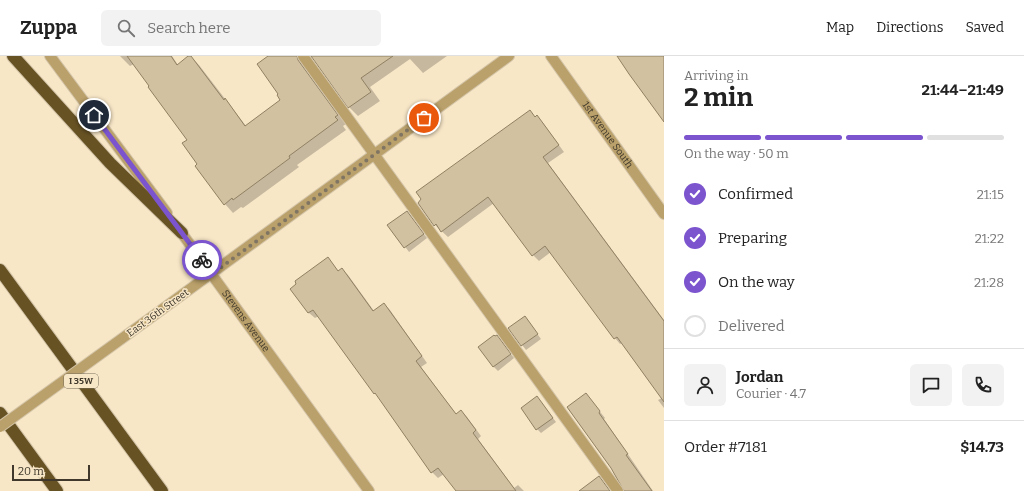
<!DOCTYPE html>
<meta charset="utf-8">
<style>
:root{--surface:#fff;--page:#f2f2f2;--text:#222;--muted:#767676;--line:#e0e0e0;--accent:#7b54ce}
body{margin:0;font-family:Bitter,serif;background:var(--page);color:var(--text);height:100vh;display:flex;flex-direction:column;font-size:15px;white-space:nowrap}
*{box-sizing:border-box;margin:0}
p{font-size:13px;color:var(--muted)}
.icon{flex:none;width:22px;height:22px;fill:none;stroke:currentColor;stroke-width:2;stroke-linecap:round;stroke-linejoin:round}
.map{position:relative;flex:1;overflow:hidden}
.panel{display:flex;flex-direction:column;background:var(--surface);width:360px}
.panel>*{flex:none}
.scale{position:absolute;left:12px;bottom:10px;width:78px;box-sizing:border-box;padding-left:4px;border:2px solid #3f382b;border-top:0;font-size:11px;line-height:14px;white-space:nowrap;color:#3f382b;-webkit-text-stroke:3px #f8e7c7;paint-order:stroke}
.pin{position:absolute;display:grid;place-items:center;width:34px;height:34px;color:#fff;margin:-17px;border:2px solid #fff;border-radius:50%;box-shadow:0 1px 4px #0007}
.courier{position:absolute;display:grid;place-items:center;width:40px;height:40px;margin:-20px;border:3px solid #7b54ce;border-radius:50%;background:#fff;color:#222;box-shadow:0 1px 5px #0007}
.headline em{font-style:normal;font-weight:700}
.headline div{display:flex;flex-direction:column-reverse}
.headline{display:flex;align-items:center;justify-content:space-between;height:68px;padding:0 20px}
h1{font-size:26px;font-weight:700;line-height:30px}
.bar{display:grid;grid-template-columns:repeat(4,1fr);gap:6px 4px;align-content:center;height:48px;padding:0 20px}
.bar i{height:5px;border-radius:3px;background:var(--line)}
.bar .on{background:var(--accent)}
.bar p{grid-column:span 4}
.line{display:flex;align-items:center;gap:10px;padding:0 20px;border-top:1px solid var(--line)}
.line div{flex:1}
.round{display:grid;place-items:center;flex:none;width:42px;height:42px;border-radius:6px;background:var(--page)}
ol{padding:0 20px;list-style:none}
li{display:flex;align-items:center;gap:12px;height:44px}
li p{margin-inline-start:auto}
li .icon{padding:4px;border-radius:50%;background:var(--accent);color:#fff;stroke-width:4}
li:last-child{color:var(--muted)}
li i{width:22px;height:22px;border:2px solid var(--line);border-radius:50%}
header{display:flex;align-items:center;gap:24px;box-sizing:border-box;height:56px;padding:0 20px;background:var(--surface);border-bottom:1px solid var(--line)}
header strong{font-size:19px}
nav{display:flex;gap:22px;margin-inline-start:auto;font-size:14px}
.search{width:280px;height:36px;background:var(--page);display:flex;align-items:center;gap:10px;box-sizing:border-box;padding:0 14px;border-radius:6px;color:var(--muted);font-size:15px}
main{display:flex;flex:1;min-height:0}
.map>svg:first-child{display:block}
.shadow{fill:#0003}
.building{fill:#d1c1a1;stroke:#908163}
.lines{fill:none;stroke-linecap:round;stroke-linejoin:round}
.minor-casing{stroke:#d3c4a8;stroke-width:12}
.highway-casing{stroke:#d3c4a8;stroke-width:14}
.minor{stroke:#baa06a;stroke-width:10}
.highway{stroke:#675224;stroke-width:12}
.minor-bridge-casing{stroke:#d3c4a8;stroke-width:12;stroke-linecap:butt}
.minor-bridge{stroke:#baa06a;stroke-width:10}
.done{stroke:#807562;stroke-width:4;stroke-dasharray:0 7.2}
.route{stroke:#7b54ce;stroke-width:5}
.labels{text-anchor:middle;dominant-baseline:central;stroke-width:3;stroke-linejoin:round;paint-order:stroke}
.shield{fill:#f8e7c7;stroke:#766c5a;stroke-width:1}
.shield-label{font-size:9px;font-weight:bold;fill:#3f382b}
.street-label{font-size:10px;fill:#3f382b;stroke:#f8e7c7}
</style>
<header>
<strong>Zuppa</strong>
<div class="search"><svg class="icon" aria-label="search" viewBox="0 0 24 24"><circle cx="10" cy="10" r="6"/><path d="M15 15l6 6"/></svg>Search here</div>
<nav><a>Map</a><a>Directions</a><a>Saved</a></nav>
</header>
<main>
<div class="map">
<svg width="664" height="435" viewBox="0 0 664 435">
<rect width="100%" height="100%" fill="#f8e7c7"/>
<path class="shadow" d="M120 0H172L178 9 190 0 199 9 246 70 281 44 270 0H447L423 17 410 3 370 31 380 45 358 60 349 51 314 3 312 2 308 4 305 10 306 14 346 68 343 70 346 74 297 109 299 111 243 152 241 151 233 157 225 148 188 84 151 30 134 8 130 10Z
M537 61 543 67 564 96 548 107 664 264V352L658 344 662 342 622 287 620 288 615 282 551 196 539 205 533 199 494 147 448 181 435 169Z
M407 156 427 182 409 196 389 169Z
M328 202 339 216 342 214 348 219 374 255 384 248 390 254 427 307 421 311 456 358 461 355 467 361 481 380 478 383 514 432 518 429 524 435H457L444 418 438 422 432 416 380 342 375 337 319 260 315 262 309 257 292 233Z
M525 261 541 283 526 294 509 272Z
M497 280 514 302 498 315 493 310Z
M586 338 605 362 604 363 653 435H625Z
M537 341 556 366 541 377 537 373Z"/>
<path class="building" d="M127 0H171L177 9 188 0H191L224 44 225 42 245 70 280 44 277 39 278 38 257 8 268 0H297L298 4 338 59 335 61 338 64 289 100 290 102 233 144 232 142 224 149 195 110 197 108 182 87 187 84 148 31 149 30Z
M311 0H393L361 22 371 36 348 52Z
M617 0H664V66L629 18Z
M530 54 535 61 537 59 559 89 543 101 664 265V346L617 281 614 283 545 190 532 200 488 141 441 176 436 168 434 170 418 147 421 143 416 136Z
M407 155 424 178 404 192 387 169Z
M328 201 338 215 342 212 373 255 384 247 422 300 416 305 456 358 461 354 476 374 473 377 516 435H456L438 412 431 417 375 337 374 338 313 254 308 257 290 233 296 228 295 225Z
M525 260 538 278 521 290 508 272Z
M494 279 495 280 497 279 511 298 493 311 478 291Z
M586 337 600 355 599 357 628 398 626 399 652 435H624L611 412 567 351Z
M537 340 553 362 536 374 521 352Z
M599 420 610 435H579Z"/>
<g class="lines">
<g class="minor-casing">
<g id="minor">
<path d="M50 0 167 157"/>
<path d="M303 0 618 435"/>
<path id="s1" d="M551 0 664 158"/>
<path id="s2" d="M178 172 369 435"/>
<path d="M153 260 509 0"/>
</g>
</g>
<g class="highway-casing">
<path id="highway" d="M13 0 110 107 182 177
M0 214 162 435
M0 357 57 435"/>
</g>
<use href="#minor" class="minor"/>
<use href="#highway" class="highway"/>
<g class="minor-bridge-casing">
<path id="minor-bridge" d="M0 371 153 260"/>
</g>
<use href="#minor-bridge" class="minor-bridge"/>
</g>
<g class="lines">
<path class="done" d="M202 204 212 218 424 62"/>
<path class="route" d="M94 59 202 204"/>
</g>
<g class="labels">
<rect class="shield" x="64" y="318" width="34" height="14" rx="3"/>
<g class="shield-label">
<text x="81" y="325">I 35W</text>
</g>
<g class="street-label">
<text stroke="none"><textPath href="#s1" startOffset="97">1st Avenue South</textPath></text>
<text transform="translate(158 257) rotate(-36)">East 36th Street</text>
<text stroke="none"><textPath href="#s2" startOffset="115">Stevens Avenue</textPath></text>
</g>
</g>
</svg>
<div class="scale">20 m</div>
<div class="pin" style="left:424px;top:62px;background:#ea580c"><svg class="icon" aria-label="bag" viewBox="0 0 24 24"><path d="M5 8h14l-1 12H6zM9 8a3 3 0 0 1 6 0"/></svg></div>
<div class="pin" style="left:94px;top:59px;background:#1f2937"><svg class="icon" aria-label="home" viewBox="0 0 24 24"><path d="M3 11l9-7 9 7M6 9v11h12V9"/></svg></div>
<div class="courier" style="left:202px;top:204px"><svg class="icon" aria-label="bike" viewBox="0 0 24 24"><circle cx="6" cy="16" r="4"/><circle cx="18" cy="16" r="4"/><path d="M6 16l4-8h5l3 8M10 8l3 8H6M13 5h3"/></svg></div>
</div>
<section class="panel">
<div class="headline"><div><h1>2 min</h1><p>Arriving in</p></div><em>21:44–21:49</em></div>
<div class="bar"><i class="on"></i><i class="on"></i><i class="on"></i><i></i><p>On the way · 50 m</p></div>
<ol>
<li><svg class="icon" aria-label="check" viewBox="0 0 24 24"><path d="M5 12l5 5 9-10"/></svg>Confirmed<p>21:15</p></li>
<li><svg class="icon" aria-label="check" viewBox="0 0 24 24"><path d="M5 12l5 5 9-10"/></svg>Preparing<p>21:22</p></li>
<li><svg class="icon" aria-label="check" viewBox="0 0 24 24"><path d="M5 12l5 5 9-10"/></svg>On the way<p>21:28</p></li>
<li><i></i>Delivered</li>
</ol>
<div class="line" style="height:72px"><a class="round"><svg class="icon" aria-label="person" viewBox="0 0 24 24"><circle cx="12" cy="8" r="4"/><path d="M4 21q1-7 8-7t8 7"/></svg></a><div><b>Jordan</b><p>Courier · 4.7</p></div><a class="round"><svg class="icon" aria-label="chat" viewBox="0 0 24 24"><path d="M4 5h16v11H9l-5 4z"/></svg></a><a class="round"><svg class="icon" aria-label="phone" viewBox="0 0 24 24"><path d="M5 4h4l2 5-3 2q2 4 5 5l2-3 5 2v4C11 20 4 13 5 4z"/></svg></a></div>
<div class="line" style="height:52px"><div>Order #7181</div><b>$14.73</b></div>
</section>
</main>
